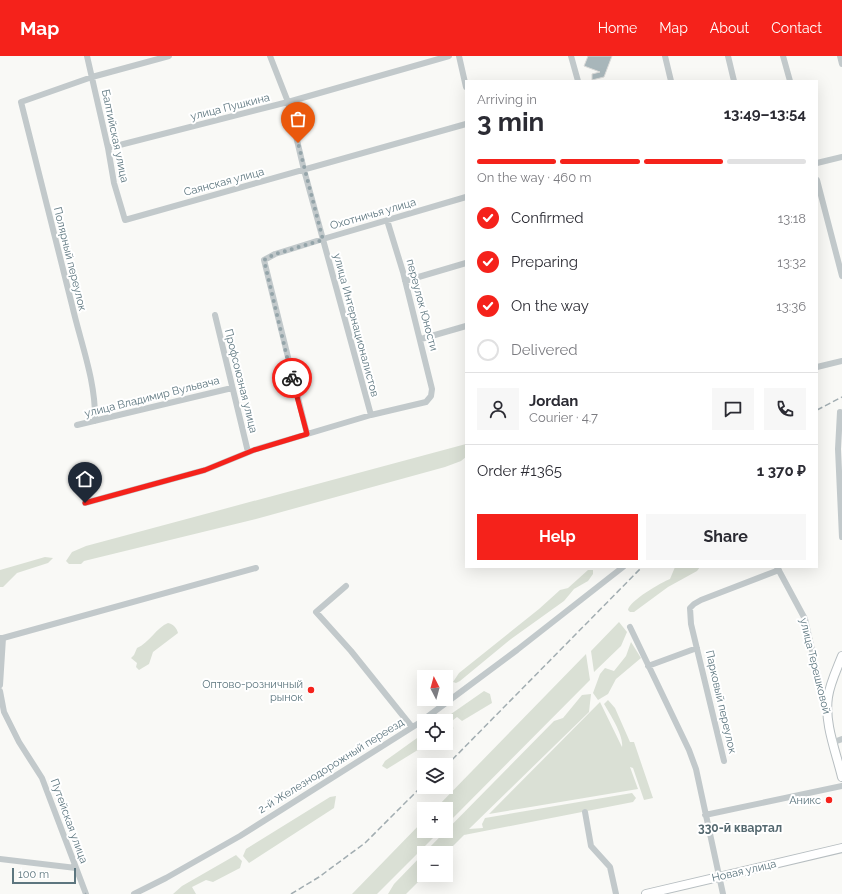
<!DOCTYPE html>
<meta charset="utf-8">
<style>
:root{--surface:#fff;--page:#f7f7f7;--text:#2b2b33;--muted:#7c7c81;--line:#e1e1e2;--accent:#f5221b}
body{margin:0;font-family:Raleway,sans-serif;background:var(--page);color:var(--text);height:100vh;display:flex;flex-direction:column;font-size:15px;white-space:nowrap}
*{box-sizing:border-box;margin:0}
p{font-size:13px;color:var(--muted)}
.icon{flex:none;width:22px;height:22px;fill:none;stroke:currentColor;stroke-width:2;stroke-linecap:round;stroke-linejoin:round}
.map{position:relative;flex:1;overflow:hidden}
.sheet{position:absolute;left:465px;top:24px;width:353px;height:488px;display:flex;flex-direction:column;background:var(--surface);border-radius:0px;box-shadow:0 4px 16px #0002}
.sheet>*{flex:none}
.needle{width:26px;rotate:354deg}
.fabs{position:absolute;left:417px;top:614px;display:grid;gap:8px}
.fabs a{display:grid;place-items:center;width:36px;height:36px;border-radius:0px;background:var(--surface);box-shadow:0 4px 16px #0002;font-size:20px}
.scale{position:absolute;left:12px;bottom:10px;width:64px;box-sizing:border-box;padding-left:4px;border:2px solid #5d767f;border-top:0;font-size:11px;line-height:14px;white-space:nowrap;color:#5d767f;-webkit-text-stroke:3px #fff;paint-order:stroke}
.pin{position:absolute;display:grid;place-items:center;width:34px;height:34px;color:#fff;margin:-41px -17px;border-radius:50% 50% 50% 0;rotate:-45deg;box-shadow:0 0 4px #0007}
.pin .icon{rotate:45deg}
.courier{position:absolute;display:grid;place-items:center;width:40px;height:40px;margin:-20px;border:3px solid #f5221b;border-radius:50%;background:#fff;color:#222;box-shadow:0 1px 5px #0007}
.summary em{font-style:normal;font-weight:700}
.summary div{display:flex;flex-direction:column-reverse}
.summary{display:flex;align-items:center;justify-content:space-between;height:68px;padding:0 12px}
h1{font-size:26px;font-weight:700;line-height:30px}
.bar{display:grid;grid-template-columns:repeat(4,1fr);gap:6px 4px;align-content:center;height:48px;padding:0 12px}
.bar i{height:5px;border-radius:3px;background:var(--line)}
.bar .selected{background:var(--accent)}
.bar p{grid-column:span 4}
.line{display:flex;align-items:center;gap:10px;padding:0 12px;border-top:1px solid var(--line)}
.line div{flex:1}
.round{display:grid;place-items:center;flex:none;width:42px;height:42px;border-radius:0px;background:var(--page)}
ol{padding:0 12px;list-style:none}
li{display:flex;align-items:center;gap:12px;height:44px}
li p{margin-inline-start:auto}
li .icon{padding:4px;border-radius:50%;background:var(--accent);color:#fff;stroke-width:4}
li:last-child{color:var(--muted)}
li i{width:22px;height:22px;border:2px solid var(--line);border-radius:50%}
.primary-button{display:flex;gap:8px;margin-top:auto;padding:8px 12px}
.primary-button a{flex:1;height:46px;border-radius:0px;background:var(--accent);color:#fff;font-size:16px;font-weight:700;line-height:46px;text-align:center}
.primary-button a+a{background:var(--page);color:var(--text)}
header{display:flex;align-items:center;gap:24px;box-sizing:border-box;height:56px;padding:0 20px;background:var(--accent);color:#fff}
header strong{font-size:19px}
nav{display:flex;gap:22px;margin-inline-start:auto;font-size:14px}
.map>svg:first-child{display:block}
.green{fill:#dae0d5}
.building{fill:#a8b6ba;stroke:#dbdbd9}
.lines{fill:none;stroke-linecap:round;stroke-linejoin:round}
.major-casing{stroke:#b7bec1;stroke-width:10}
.minor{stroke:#c2c9cb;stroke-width:6}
.major{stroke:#fff;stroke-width:8}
.rail{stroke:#a2adb1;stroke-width:1.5;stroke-dasharray:6 3;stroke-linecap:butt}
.done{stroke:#94a4a9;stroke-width:4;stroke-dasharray:0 7.2}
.route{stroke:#f5221b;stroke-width:5}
.poi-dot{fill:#f5221b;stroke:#fff;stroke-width:1.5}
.labels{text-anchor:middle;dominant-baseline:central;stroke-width:4;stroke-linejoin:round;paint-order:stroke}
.street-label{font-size:11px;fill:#5d767f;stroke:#fff}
.poi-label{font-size:11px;fill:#5d767f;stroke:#fff;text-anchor:end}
.neighbourhood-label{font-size:12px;font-weight:bold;fill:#54686f;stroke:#fff}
</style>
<header>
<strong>Map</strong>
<nav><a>Home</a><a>Map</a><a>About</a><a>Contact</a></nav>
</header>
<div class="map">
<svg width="842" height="838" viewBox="0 0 842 838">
<rect width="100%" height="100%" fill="#f9f9f6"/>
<path class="green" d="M466 388V401L461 405 445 411 256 463 84 505 81 508H69L66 505 72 496 86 490Z
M45 501 53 502 48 507 17 517 3 531H0V514Z
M675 511H700L697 515 668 531 634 556H630L628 554C629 545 662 526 670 523Z
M588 514H593V518L588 525 574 533 564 545 511 583 460 625 456 627 453 626 459 617 539 553 560 534 568 532Z
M619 566 627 576 621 590 594 616 591 595Z
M168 567C173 568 177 572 178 577L153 596 149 608 139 614 136 611 137 607 131 602 134 599 137 592C149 587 157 571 168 567Z
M631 586 641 602 616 623 608 638 598 644 593 637 600 618 605 612 614 615 626 600Z
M586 598 590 624 446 769V753H435Z
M484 635 490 638 492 647 462 665 457 661 447 669 454 672 446 676V665H441Z
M591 638 589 656 469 773 483 772 482 768 485 762 632 737 636 742 633 746 464 779 446 797H424L554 665 563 662 582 639Z
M608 644 615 652 630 686H634L653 742 644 744 633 712 630 711 638 733 489 758 600 646 622 691C624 680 610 658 604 648Z
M424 677V687H429L387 713 382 710 385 705Z
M336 740 334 752 249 807 243 800 246 793 330 741Z
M424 764V775H440L377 838H352Z
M424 797 425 819 406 838H388L394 828Z
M236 799 242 805 240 812 213 826 206 824 192 831 196 838H173L182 830Z"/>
<path class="building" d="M588 0H612L604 21 592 24V18L600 16 584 10Z"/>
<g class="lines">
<g class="major-casing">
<path id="major" d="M842 600C837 613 830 627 828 641 824 667 836 696 842 721
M646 838 842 792"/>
</g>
<path class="minor" d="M87 0 108 92 114 127 125 164 466 68
M270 0 288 46 304 114 371 359
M459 0 466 31
M571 0 578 25
M665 0 671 25
M728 0 734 25
M783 0 790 25
M840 0 842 8
M108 92 288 46 449 0
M817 107 842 101
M817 124 842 220
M405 225 466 207
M215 259 248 396
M421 283 466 270
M817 311 842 305
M840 356 838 393 842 481
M95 365C96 325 81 288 72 249 55 182 38 114 21 46L92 21 169 0
M77 369 232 332
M307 378 264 204 275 198 323 183 466 141
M85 447 205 414 254 394 371 359 426 346 431 340 432 333 403 216 387 164
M777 511 805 563 825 652
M346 530 316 556 351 595 412 671
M630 571 689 694 696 713 723 838
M0 582H3L0 629
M3 582 256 512
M648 610 697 592
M0 635 4 656 19 686 42 722 86 838
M834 686 842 683
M724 705 691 568 690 552 694 548 701 544 779 514
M585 756 591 790 610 811 616 838
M705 759 842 730
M0 803 76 812
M134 838 166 822 240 780 419 667 517 594 623 511"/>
<use href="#major" class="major"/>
<path class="rail" d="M817 354 842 341
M446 710 642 511
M85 838 86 837
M291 838 319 821 365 787 424 728"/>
</g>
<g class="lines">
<path class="done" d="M292 322 264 204 275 198 323 184 298 87"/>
<path class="route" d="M85 447 205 414 254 394 307 378 292 322"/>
</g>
<g class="poi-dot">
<circle cx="311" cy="634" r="4"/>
<circle cx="829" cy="744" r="4"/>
</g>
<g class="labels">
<g class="street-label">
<text transform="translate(230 51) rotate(-14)">улица Пушкина</text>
<text transform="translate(115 80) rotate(78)">Балтийская улица</text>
<text transform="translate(224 126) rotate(-15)">Саянская улица</text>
<text transform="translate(373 158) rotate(-16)">Охотничья улица</text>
<text transform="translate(70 203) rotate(76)">Полярный переулок</text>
<text transform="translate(422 249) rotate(75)">переулок Юности</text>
<text transform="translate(356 269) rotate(75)">улица Интернационалистов</text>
<text transform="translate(241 325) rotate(76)">Профсоюзная улица</text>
<text transform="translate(152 341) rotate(-14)">улица Владимир Вульвача</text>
<text transform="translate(815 610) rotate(76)">улица Терешковой</text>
<text transform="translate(721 646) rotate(77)">Парковый переулок</text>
<text transform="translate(331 710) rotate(-32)">2-й Железнодорожный переезд</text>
<text transform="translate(69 765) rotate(70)">Путейская улица</text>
<text transform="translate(744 815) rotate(-13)">Новая улица</text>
</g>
<g class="poi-label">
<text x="303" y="628">Оптово-розничный<tspan x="303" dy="13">рынок</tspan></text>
<text x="821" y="744">Аникс</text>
</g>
<g class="neighbourhood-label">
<text x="740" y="772">330-й квартал</text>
</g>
</g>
</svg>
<div class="fabs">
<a><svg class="needle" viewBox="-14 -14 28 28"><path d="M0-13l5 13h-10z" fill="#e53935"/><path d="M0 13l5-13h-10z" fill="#7c7c81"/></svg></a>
<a><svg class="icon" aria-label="locate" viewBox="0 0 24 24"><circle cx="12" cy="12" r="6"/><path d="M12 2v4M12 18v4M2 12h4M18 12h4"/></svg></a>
<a><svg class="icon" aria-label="layers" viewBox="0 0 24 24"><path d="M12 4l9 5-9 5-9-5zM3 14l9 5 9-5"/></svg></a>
<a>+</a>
<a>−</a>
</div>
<div class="scale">100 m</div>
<div class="pin" style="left:298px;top:87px;background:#ea580c"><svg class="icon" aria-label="bag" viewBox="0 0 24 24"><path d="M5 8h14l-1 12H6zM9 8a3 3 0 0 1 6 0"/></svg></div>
<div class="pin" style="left:85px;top:447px;background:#1f2937"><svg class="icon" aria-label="home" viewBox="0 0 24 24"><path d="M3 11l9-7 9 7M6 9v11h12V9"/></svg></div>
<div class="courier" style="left:292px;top:322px"><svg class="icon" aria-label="bike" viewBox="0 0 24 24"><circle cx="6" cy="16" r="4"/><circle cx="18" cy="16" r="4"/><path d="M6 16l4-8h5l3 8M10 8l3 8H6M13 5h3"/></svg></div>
<section class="sheet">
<div class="summary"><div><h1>3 min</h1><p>Arriving in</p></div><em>13:49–13:54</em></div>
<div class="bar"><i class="selected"></i><i class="selected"></i><i class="selected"></i><i></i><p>On the way · 460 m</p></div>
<ol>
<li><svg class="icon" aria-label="check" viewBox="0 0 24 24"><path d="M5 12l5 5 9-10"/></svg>Confirmed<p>13:18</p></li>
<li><svg class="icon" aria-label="check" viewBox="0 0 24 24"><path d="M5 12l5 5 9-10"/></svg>Preparing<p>13:32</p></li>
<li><svg class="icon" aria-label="check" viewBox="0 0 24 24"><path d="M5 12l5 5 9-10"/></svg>On the way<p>13:36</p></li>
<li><i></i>Delivered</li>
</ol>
<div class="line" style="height:72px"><a class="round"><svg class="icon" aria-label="person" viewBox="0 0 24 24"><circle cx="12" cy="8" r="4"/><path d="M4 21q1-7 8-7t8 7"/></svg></a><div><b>Jordan</b><p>Courier · 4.7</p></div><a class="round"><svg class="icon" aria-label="chat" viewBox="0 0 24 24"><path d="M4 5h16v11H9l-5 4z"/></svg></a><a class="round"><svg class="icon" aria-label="phone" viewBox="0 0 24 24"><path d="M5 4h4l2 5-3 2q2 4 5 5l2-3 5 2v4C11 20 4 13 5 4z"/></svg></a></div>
<div class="line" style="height:52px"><div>Order #1365</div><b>1 370 ₽</b></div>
<div class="primary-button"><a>Help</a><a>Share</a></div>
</section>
</div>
